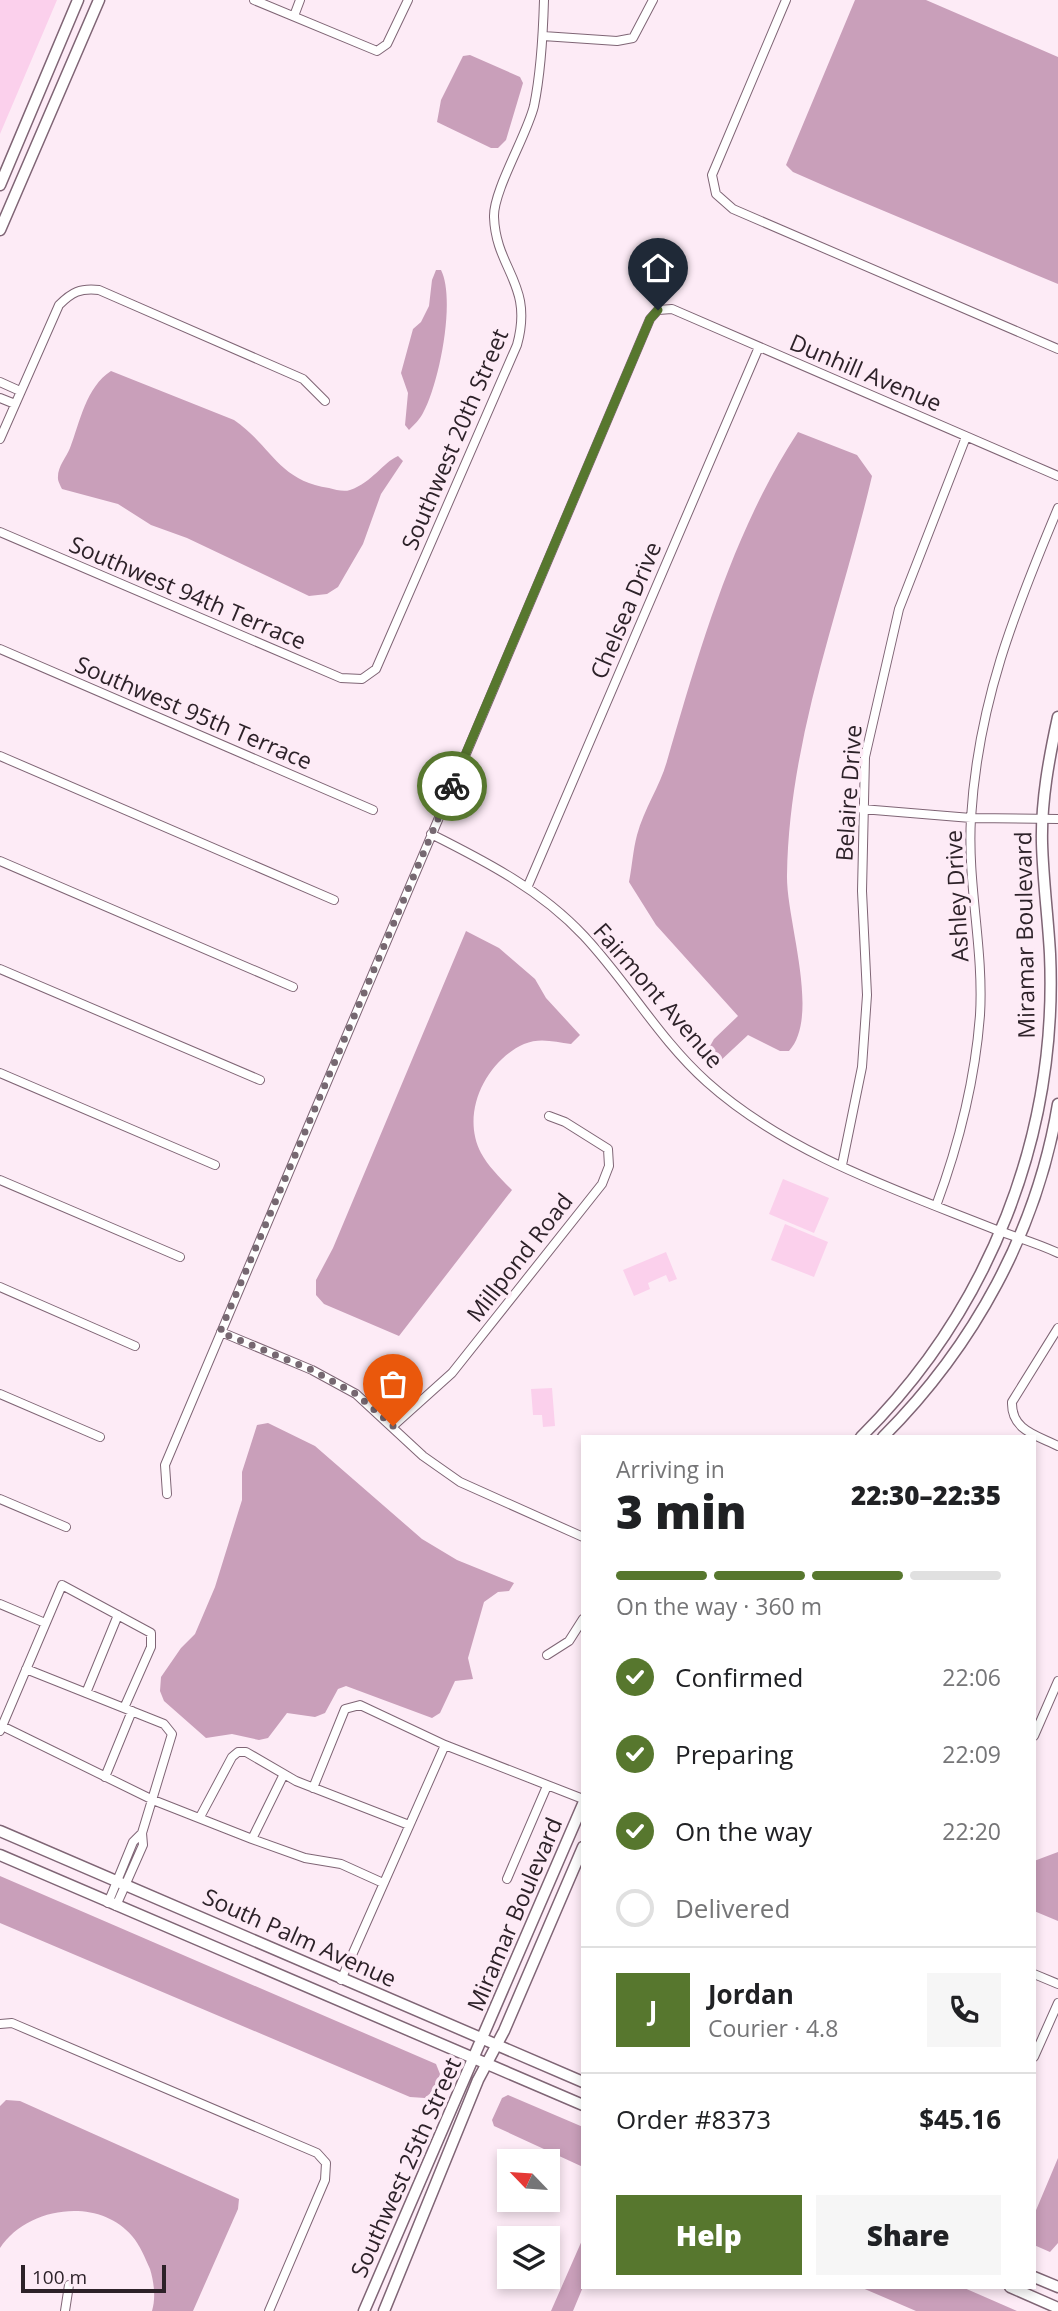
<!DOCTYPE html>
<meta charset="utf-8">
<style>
:root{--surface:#fff;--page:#f6f6f6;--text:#202124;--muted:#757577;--line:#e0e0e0;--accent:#57772e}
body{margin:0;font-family:"Open Sans",sans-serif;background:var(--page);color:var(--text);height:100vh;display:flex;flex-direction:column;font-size:26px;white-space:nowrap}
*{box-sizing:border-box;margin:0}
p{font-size:23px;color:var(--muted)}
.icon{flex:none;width:38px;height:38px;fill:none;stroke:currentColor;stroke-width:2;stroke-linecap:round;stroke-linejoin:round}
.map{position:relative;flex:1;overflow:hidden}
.panel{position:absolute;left:581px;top:1435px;width:455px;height:854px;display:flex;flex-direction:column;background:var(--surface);border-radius:0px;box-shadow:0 4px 10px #0003}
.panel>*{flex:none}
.needle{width:46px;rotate:295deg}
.controls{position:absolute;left:497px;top:2149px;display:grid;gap:14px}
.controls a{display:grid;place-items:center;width:63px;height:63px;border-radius:0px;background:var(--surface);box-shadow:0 4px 10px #0003;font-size:35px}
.scale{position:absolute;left:21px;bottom:18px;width:145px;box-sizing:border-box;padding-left:7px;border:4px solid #2d2229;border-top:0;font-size:19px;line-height:24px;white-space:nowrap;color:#2d2229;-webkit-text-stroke:5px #fdebf6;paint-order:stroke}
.pin{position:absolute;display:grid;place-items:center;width:60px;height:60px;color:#fff;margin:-72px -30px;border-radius:50% 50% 50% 0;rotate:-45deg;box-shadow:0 0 7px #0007}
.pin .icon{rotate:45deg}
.courier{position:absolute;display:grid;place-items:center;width:70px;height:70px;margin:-35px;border:5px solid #57772e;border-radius:50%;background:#fff;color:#222;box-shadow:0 2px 9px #0007}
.headline em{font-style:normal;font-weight:800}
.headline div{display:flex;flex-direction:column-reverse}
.headline{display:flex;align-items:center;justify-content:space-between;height:119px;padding:0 35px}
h1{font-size:46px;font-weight:800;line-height:52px}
.bar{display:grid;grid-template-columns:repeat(4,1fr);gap:10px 7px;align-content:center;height:84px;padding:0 35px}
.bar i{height:9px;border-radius:5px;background:var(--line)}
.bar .current{background:var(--accent)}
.bar p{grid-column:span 4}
.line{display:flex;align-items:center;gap:18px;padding:0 35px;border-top:2px solid var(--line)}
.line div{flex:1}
.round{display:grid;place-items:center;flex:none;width:74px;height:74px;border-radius:0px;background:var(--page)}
ol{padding:0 35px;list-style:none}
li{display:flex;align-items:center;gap:21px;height:77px}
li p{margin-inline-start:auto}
li .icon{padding:7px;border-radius:50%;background:var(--accent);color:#fff;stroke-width:4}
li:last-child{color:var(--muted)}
li i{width:38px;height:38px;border:4px solid var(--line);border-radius:50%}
.cta{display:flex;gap:14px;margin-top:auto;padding:14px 35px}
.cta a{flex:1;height:80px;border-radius:0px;background:var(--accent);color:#fff;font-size:28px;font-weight:800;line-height:80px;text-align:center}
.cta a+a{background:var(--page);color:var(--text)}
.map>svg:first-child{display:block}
.green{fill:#fbd0ec}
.water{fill:#c99fba}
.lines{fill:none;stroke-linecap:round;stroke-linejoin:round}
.street-casing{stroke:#7f6575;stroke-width:10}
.secondary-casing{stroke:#7f6575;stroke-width:13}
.street{stroke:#fff;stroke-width:8}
.secondary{stroke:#fff;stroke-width:10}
.done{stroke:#766871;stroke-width:7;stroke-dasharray:0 12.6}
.route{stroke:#57772e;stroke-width:9}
.labels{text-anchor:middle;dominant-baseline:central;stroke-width:7;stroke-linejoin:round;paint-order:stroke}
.street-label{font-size:23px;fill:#2d2229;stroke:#fdebf6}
</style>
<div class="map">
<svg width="1058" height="2311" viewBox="0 0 1058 2311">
<rect width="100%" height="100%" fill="#fdebf6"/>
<path class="green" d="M0 0H57L0 134Z
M783 1179 829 1198 814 1233 769 1214Z
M785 1224 828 1242 814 1277 771 1260Z
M666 1252 677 1279 669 1282 666 1275 648 1283 650 1289 634 1296 623 1270Z
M552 1388 555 1426 543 1427 542 1415H533L531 1389Z"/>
<path class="water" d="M855 0H926L1058 57V284L834 190 793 172 786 165Z
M470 55 520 77 523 83 506 140 498 148H491L437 122 441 100 463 56Z
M436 270H441C456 300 439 384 423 413 420 419 414 425 409 430L405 425 408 393 401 373 413 329 421 322 429 306 432 280Z
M111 371 234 420C271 445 278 481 329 488 336 490 344 492 350 490 373 482 382 463 398 456L403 461 381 494 363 544 338 587 327 594 309 596 187 538 151 525 118 504 62 489C61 487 58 481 58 479 57 467 66 458 70 448 80 422 86 387 111 371Z
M798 432 857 455 872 476C841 609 789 737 787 875 786 920 821 1016 789 1051H780L748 1035 718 1063 705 1055 714 1039 738 1016 656 925 629 882C632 867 633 850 637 835 644 809 660 786 667 761 700 648 733 531 798 432Z
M466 931 499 948 535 979 546 998 580 1035 571 1044C555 1042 540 1037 524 1044 486 1061 460 1113 481 1153 488 1166 501 1179 512 1190L399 1336 324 1304 316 1295V1280L333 1248Z
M268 1423 315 1446 422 1539 457 1560 514 1583 509 1591 498 1592 484 1602 468 1658 473 1679 455 1681 440 1713 432 1718 346 1686 338 1689 325 1713 315 1717 287 1713 268 1738 259 1740 232 1734 206 1738 164 1701 160 1691 161 1677 181 1648 195 1634 215 1587 242 1500V1472L257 1425Z
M1058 1852V1921L1034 1911V1861Z
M0 1876 436 2064 440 2074 435 2089 425 2098 410 2097 0 1923Z
M508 2095 583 2127V2167L494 2126 492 2120 502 2098Z
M6 2100 20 2101 239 2199 238 2209 193 2311H152C156 2298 154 2282 150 2269 145 2258 140 2245 132 2236 98 2196 27 2207 0 2248V2106Z
M1058 2158V2243L1050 2252 1034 2245V2215Z
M583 2238V2287L573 2311H551Z
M860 2287H962L1017 2311H916Z"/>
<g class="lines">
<g class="street-casing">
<path id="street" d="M254 0 377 51 387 44 408 0
M786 0 712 175 716 194 733 209 1058 349
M294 16 300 0
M543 36 617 41 633 38 653 0
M0 382 20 391
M0 398 15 404
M0 439 59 305C72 292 80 288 99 290L303 379 325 401
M0 532 341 678 362 679 376 669 517 345C534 284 496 270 494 217 493 191 527 135 534 106 541 72 543 35 544 0
M0 649 373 810
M0 756 334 900
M862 809 971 818 1058 819
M431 834C487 862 541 890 584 936 628 983 659 1039 707 1082 786 1153 896 1190 994 1229 1015 1237 1037 1243 1058 1253
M0 861 293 987
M527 888 759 347
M0 969 260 1080
M0 1073 215 1165
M842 1165 862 1067 867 995 862 891 865 757 899 609 966 437
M0 1180 180 1257
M936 1206C959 1144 975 1081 980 1015 984 949 967 884 971 818 978 703 1014 613 1058 508
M0 1287 135 1346
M1058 1328 1012 1402C1011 1430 1036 1435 1058 1446
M221 1332 312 1370 356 1394 423 1456 460 1482 583 1537
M0 1394 100 1437
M393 1426 452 1373 602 1184 609 1166 608 1149 565 1122 549 1116
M167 1494 165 1465 650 319 658 310 672 309 1058 476
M0 1499 66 1527
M0 1604 45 1623
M547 1655 569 1641 583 1619
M26 1669 164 1724 172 1734 142 1833 143 1845 116 1906
M86 1693 118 1615
M2 1726 153 1800 252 1839 305 1858 341 1864 383 1883
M0 1731 62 1585 151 1633V1647L124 1708
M1034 1736 1058 1681
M105 1777 132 1711
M313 1788 345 1709 360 1705 445 1745 583 1799
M200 1817 232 1757 238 1752H246L296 1781 409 1825
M252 1839 284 1774
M507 1879 547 1786
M108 1903 133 1842 142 1833
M1034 1974 1058 1984
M341 1980 445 1745
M0 2024 12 2023 317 2153 326 2163 325 2180 269 2311
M1034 2057 1058 2003
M65 2311 69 2285"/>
</g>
<g class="secondary-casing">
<path id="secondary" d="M0 185 78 0
M0 230 99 0
M861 1437C989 1310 1058 1136 1050 954 1048 917 1043 880 1042 843 1041 801 1049 758 1058 717
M883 1437C974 1346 1037 1231 1058 1104
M0 1831 583 2082
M0 1855 583 2105
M1034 2277 1058 2287
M1010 2287 1058 2308
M364 2311 583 1804
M384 2311 478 2080 504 2031 583 1847"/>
</g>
<use href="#street" class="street"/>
<use href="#secondary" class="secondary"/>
</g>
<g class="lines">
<path class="done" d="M393 1426 356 1394 312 1370 220 1332 452 786"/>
<path class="route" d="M452 786 650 319 658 310"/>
</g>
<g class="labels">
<g class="street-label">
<text transform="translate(866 372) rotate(23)">Dunhill Avenue</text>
<text transform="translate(454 439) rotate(-67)">Southwest 20th Street</text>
<text transform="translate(188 592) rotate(23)">Southwest 94th Terrace</text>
<text transform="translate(625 610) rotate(-67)">Chelsea Drive</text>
<text transform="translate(194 712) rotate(23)">Southwest 95th Terrace</text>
<text transform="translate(848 793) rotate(-86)">Belaire Drive</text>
<text transform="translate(956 896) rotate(-93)">Ashley Drive</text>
<text transform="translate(1024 935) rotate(-91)">Miramar Boulevard</text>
<text transform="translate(659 995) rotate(49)">Fairmont Avenue</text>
<text transform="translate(519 1257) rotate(-52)">Millpond Road</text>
<text transform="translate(514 1914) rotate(-67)">Miramar Boulevard</text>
<text transform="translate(300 1937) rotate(24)">South Palm Avenue</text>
<text transform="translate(405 2167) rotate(-66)">Southwest 25th Street</text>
</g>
</g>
</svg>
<div class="controls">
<a><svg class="needle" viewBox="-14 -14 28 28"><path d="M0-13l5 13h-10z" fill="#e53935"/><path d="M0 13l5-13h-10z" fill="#757577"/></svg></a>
<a><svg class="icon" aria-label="layers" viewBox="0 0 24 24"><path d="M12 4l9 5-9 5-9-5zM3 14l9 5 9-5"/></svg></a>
</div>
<div class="scale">100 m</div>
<div class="pin" style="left:393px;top:1426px;background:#ea580c"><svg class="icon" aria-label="bag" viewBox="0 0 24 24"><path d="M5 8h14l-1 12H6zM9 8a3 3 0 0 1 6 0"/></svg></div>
<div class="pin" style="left:658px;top:310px;background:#1f2937"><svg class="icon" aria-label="home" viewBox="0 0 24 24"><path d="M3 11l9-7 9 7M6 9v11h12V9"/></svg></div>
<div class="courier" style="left:452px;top:786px"><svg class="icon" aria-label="bike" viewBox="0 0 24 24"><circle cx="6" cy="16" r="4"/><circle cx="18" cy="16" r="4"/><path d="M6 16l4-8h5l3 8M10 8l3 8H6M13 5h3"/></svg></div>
<section class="panel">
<div class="headline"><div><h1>3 min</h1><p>Arriving in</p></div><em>22:30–22:35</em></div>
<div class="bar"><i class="current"></i><i class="current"></i><i class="current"></i><i></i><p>On the way · 360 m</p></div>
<ol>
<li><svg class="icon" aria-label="check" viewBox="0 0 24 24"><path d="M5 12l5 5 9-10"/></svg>Confirmed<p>22:06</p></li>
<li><svg class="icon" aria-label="check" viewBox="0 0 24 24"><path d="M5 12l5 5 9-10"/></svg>Preparing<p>22:09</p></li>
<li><svg class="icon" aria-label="check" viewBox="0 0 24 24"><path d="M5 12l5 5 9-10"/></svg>On the way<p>22:20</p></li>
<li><i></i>Delivered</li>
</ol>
<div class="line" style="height:126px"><b class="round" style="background:var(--accent);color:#fff">J</b><div><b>Jordan</b><p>Courier · 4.8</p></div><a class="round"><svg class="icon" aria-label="phone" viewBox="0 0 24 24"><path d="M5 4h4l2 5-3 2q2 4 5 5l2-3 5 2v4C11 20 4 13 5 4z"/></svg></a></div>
<div class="line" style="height:91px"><div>Order #8373</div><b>$45.16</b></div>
<div class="cta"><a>Help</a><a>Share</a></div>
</section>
</div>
